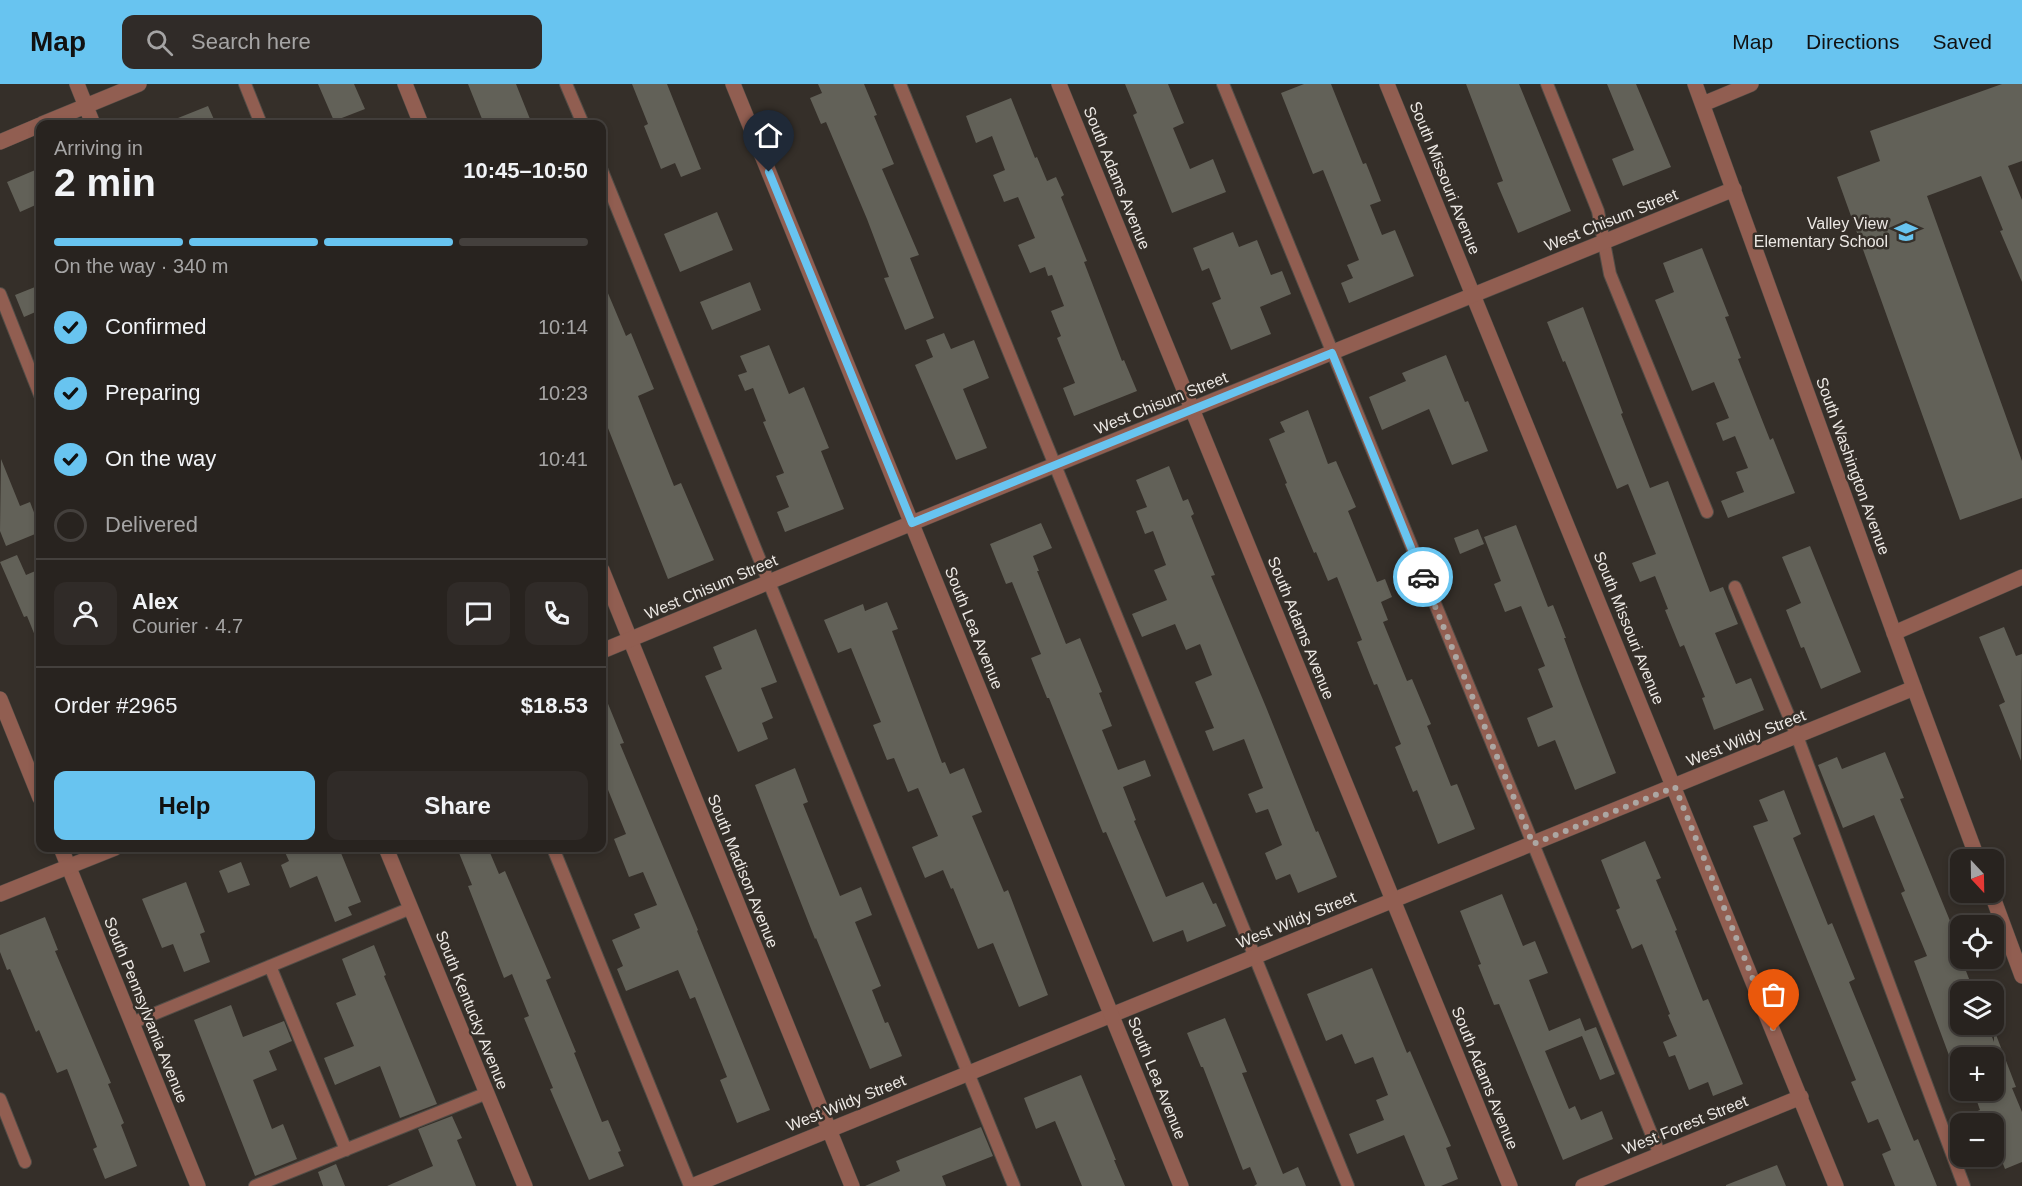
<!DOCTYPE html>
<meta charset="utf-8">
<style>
:root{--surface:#28231f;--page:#302b28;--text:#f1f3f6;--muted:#a5a4a4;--line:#44403d;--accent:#68c4f0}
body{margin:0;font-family:Arial,sans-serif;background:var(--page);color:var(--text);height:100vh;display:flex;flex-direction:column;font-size:22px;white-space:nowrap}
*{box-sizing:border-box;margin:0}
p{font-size:20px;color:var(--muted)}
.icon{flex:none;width:33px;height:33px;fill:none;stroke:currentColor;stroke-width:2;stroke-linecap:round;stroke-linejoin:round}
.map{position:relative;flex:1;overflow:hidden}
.side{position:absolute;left:36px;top:36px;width:570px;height:732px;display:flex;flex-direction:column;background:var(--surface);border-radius:12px;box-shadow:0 3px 9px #0003,0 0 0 2px var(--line)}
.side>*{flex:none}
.needle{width:39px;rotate:158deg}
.fabs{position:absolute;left:1950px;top:765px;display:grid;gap:12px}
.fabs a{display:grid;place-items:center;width:54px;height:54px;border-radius:12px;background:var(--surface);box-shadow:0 3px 9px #0003,0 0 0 2px var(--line);font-size:30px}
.pin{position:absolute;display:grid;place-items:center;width:51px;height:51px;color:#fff;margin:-62px -26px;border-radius:50% 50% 50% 0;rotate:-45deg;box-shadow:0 0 6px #0007}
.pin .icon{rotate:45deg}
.courier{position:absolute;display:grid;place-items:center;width:60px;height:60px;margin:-30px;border:4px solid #68c4f0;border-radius:50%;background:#fff;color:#222;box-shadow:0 2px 8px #0007}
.summary em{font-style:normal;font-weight:700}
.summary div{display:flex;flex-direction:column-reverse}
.summary{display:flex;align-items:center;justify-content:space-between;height:102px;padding:0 18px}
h1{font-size:39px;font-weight:700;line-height:45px}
.bar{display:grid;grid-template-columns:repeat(4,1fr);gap:9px 6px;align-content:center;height:72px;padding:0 18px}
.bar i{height:8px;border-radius:4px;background:var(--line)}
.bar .on{background:var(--accent)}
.bar p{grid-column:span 4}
.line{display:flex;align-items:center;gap:15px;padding:0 18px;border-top:2px solid var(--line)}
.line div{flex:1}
.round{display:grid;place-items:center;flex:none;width:63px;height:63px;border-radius:12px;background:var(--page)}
ol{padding:0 18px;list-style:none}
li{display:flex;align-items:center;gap:18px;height:66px}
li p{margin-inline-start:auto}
li .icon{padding:6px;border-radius:50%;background:var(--accent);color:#111;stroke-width:4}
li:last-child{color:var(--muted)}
li i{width:33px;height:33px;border:3px solid var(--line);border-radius:50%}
.action{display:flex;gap:12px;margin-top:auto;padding:12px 18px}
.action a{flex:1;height:69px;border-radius:12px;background:var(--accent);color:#111;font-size:24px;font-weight:700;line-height:69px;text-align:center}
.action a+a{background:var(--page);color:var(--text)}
header{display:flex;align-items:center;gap:36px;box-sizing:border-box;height:84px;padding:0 30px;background:var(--accent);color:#111}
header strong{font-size:28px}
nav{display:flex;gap:33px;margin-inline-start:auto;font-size:21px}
.search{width:420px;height:54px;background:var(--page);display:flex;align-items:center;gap:15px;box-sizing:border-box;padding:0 21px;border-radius:12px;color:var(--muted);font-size:22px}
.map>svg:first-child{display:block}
.building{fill:#626158}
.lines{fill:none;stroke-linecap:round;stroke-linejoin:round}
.service-casing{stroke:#524d47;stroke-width:14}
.minor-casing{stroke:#524d47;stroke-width:16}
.tertiary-casing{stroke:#524d47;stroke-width:16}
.service{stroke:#915e51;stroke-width:12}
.minor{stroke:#915e51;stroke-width:15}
.tertiary{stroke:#915e51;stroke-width:15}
.done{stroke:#aca7a3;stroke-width:6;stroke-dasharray:0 10.8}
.route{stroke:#68c4f0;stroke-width:8}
.labels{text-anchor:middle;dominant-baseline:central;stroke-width:5;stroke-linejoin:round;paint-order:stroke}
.street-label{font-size:16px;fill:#ece8e4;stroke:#352f29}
.poi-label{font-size:16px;fill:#ece8e4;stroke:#352f29;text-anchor:end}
</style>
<header>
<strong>Map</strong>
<div class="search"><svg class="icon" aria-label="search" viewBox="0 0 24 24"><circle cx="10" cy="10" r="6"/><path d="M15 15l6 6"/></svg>Search here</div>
<nav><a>Map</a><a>Directions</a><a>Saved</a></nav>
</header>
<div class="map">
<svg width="2022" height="1102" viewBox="0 0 2022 1102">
<rect width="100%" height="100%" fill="#352f29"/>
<path class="building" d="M318 0H354L365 25 334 37Z
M468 0H516L532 40H484Z
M632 0H667L701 85 681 93 675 79 661 85 644 42 648 40Z
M818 0H864L877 31 874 32 894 80 882 85 919 171 910 174 934 234 905 246 884 194 889 193 867 135 826 38 821 40 810 14 822 9Z
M1125 0H1168L1184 39 1173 44 1190 85 1213 75 1226 108 1172 129 1133 31 1137 29Z
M1304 0H1331L1363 80 1366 79 1381 117 1370 121 1382 151 1395 146 1414 192 1349 219 1341 199 1353 194 1347 181 1359 176 1323 86 1313 90 1281 9Z
M1466 0H1519L1571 127 1518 149 1497 99 1503 97Z
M1607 0H1636L1671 83 1623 102 1612 75 1634 66Z
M2002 0H2022V77L2008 82 2022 116V198L2000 147 2003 146 1981 92 1927 112 2022 377V414L1960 436 1837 93 1880 77 1870 47Z
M1011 14 1035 74 1037 73 1047 97 1056 93 1064 111 1061 113 1087 177 1084 178 1122 277 1124 276 1137 307 1074 332 1063 304 1075 299 1057 254 1061 252 1051 227 1064 222 1052 191 1048 192 1045 183 1030 189 1018 161 1035 154 1018 113 1004 118 993 91 1005 86 992 52 976 59 966 32Z
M208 22 216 40H163Z
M40 84V119L20 128 7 98Z
M717 128 733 166 680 188 664 150Z
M1233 148 1239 163 1257 156 1271 191 1282 187 1291 210 1260 223 1271 250 1231 266 1212 219 1221 215 1209 184 1202 187 1193 164Z
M1702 164 1729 232 1725 233 1741 274 1738 275 1770 356 1773 354 1795 409 1728 434 1721 417 1744 408 1736 388 1748 384 1735 352 1723 357 1716 339 1729 334 1714 298 1692 307 1655 216 1674 208 1663 179Z
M602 195 626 252 631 249 654 305 638 312 674 402 681 399 714 476 668 495 602 329Z
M750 198 761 226 712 246 700 218Z
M40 201V226L24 233 15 211Z
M1583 223 1623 329 1621 330 1650 404 1668 397 1710 508 1723 503 1738 540 1715 549 1736 600 1751 594 1764 626 1714 646 1702 614 1705 613 1684 561 1680 563 1665 526 1668 525 1655 492 1640 498 1632 479 1656 470 1628 400 1617 405 1565 277 1563 278 1547 238Z
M944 249 951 265 974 256 989 294 963 305 987 364 956 376 915 281 933 273 926 256Z
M769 261 789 310 804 303 829 364 821 367 844 425 785 448 777 428 789 423 776 392 784 389 763 338 766 337 753 304 745 307 738 291 747 288 740 272Z
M1446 271 1465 318 1468 317 1488 367 1452 381 1429 325 1382 346 1369 313 1406 297 1402 289Z
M1308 326 1328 380 1336 377 1356 423 1348 427 1377 498 1385 495 1392 513 1381 518 1388 536 1383 538 1407 597 1412 595 1431 640 1427 642 1451 702 1457 700 1475 745 1438 760 1417 706 1413 708 1395 663 1401 660 1377 600 1374 601 1357 558 1362 556 1337 493 1328 497 1316 468 1314 469 1285 400 1287 399 1269 355 1285 348 1280 338Z
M1 375 20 422 30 418 40 444V448L6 462 0 447Z
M1169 382 1183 417 1188 415 1194 430 1191 432 1215 491 1211 492 1266 623 1316 748 1318 747 1337 793 1298 809 1290 790 1276 796 1265 769 1282 761 1268 725 1256 729 1248 710 1263 704 1244 655 1213 667 1205 647 1214 644 1195 598 1212 591 1200 560 1186 566 1175 540 1142 553 1132 530 1167 516 1154 486 1166 481 1153 447 1145 450 1136 427 1147 423 1136 396Z
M1041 439 1052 464 1033 472 1039 487H1037L1066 560 1080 554 1102 608 1099 609 1112 642 1102 646 1118 686 1145 676 1151 692 1123 703 1136 736 1134 737 1166 813 1203 798 1213 820 1216 819 1226 842 1187 858 1183 846 1153 858 1106 748 1103 749 1049 614H1047L1031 574 1041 570 1012 498 1006 500 990 460Z
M1516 441 1548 523 1553 521 1566 554H1564L1581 600 1616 689 1575 706 1555 656 1538 663 1527 634 1553 623 1538 585 1545 582 1521 522 1505 528 1494 500 1501 497 1484 453Z
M1478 445 1484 460 1460 470 1454 454Z
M1810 462 1861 588 1821 605 1804 563 1801 564 1786 526 1801 519 1782 473Z
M17 471 26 491 40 485V564L27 532 24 533 0 478Z
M887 518 898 545 892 547 942 679 945 678 950 690 964 684 982 728 972 732 1004 808 1008 806 1048 911 1019 923 993 859 978 865 953 804 951 805 943 786 925 794 912 763 938 752 918 704 908 708 894 674 887 676 873 641 881 638 851 564 838 569 824 536 863 520 865 527Z
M2004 543 2016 572 2022 570 2021 677 1999 621 2005 618 1979 553Z
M756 545 777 598 761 604 773 634 762 639 768 655 738 668 705 592 722 585 713 563Z
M602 605 624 659 620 660 698 846 697 847 770 1026 737 1039 720 996 727 993 695 913 690 915 678 886 626 907 617 885 623 882 612 856 640 844 634 830 657 821 643 788 629 793 614 755 626 750 602 691Z
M1885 668 1904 714 1900 715 1955 849 1952 850 1974 908H1960V940H1987L1994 958V948H1995L2016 1003 2012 1004 2022 1028V1078L2005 1085 1994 1057V1040L1949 1039 1980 1026 1973 1006H1994V974H1950L1914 877 1927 872 1901 809 1905 807 1874 731 1843 744 1818 681 1837 673 1842 685Z
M795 684 808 718 803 720 840 812 861 803 872 831 855 838 881 902 872 906 885 939 888 938 902 972 870 985 816 854 815 855 755 701Z
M1784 706 1801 750 1793 754 1828 841 1832 839 1855 895 1849 898 1914 1057 1918 1055 1937 1102H1895L1882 1070 1891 1066 1878 1035 1868 1039 1851 998 1856 996 1753 742 1768 737 1759 716Z
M1645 757 1661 794 1656 796 1677 846 1675 847 1703 917 1708 915 1743 1000 1713 1012 1708 998 1689 1006 1675 971 1669 973 1663 958 1677 952 1668 931 1670 930 1642 860 1632 865 1616 826 1620 824 1601 776Z
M283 764H339L361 818 348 823 352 831 335 838 317 792 290 804 281 781 289 777Z
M457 764H488L499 790 505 787 551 894 546 896 576 968 574 969 602 1038 608 1036 621 1067 618 1068 624 1082 589 1096 550 1005 553 1004 524 934 529 932 512 890 504 894 468 802 472 801Z
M241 778 250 801 228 809 219 787Z
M186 798 205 848 200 850 210 878 184 888 173 860 162 864 142 815Z
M1502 810 1523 862 1535 857 1548 889 1529 896 1549 947 1580 934 1585 947 1596 943 1615 990 1600 996 1582 952 1545 967 1569 1025 1575 1022 1581 1036 1602 1027 1613 1055 1563 1076 1499 920 1494 921 1478 881 1481 880 1460 827Z
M45 833 58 866 55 867 111 999 108 1000 124 1039 121 1041 137 1082 105 1095 93 1065 97 1063 67 985 57 989 39 946 36 948 10 885 7 886 0 868V851Z
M374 861 386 891 384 892 437 1020 400 1034 380 982 335 1001 324 974 354 962 336 919 356 911 342 875Z
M1372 884 1407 969 1410 967 1451 1062 1446 1064 1458 1095 1441 1102H1425L1404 1051 1357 1070 1349 1050 1384 1036 1376 1016 1388 1011 1373 973 1355 980 1342 950 1326 957 1307 910Z
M231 921 243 953 284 937 292 957 269 967 277 986 253 996 272 1045 283 1040 297 1075 255 1092 194 936Z
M1225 934 1247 988 1242 989 1283 1090 1298 1083 1306 1102H1254L1257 1100 1250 1083 1243 1086 1203 983H1201L1187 949Z
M1081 991 1116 1076H1114L1125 1102H1082L1055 1037 1036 1045 1024 1014Z
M452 1032 462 1054 457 1056 476 1102H387L433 1082 418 1045Z
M981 1043 993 1072 942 1092 946 1102H865L900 1087 896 1077Z
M336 1080 345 1102H323L318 1088Z
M1777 1081 1786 1102H1726V1101Z"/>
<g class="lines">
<g class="service-casing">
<path id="service" d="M245 0 261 40
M566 0 583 40
M900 0 1348 1102
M1223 0 1660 1071
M1547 0 1598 127 1610 190 1707 428
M602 87 1014 1102
M0 210 40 311
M1735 503 1797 652 1964 1102
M553 764 690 1102
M270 882 346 1066
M132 939 411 824
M0 1015 25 1078
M255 1102 487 1009"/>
</g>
<g class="minor-casing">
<path id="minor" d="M77 0 93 40
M405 0 421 40
M1059 0 1510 1102
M1387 0 1836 1102
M42 40 139 0
M0 58 40 41
M602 486 852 1102
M1894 549 2022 493
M0 615 40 714
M61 764 198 1102
M386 764 525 1102
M692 1102 1914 604
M1583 1102 1801 1013"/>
</g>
<g class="tertiary-casing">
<path id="tertiary" d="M733 0 1181 1102
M1695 0 1914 604 1978 776
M1703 20 1751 0
M602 567 912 439 1734 105
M1991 808 2022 892
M0 810 115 764"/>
</g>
<use href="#service" class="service"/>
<use href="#minor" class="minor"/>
<use href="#tertiary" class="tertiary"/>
</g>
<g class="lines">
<path class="done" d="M1423 493 1533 760 1675 703 1774 947"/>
<path class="route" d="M769 88 912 439 1332 269 1423 493"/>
</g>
<defs>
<g id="school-bare" transform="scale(1.8)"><path d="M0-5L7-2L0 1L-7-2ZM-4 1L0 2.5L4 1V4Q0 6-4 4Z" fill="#68c4f0" stroke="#352f29" stroke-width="2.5" paint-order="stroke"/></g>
</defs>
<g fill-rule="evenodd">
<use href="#school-bare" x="1906" y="148"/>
</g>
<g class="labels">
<g class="street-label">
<text transform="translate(1117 94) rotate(68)">South Adams Avenue</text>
<text transform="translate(1445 94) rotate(68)">South Missouri Avenue</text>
<text transform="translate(1611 136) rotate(-22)">West Chisum Street</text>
<text transform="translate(1161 319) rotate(-22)">West Chisum Street</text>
<text transform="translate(1853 382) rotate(70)">South Washington Avenue</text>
<text transform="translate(711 503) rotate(-23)">West Chisum Street</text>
<text transform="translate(974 544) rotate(68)">South Lea Avenue</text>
<text transform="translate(1301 544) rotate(68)">South Adams Avenue</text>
<text transform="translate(1629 544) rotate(68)">South Missouri Avenue</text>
<text transform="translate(1746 654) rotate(-22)">West Wildy Street</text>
<text transform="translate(743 787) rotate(68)">South Madison Avenue</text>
<text transform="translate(1296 836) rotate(-22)">West Wildy Street</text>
<text transform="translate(146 926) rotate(68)">South Pennsylvania Avenue</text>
<text transform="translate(472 926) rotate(68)">South Kentucky Avenue</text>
<text transform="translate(1157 994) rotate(68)">South Lea Avenue</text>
<text transform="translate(1485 994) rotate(68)">South Adams Avenue</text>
<text transform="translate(846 1019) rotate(-22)">West Wildy Street</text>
<text transform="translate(1685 1041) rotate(-22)">West Forest Street</text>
</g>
<g class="poi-label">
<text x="1888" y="139">Valley View<tspan x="1888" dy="18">Elementary School</tspan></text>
</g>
</g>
</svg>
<div class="fabs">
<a><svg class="needle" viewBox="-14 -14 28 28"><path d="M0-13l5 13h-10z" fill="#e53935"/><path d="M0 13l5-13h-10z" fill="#a5a4a4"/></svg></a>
<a><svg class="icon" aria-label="locate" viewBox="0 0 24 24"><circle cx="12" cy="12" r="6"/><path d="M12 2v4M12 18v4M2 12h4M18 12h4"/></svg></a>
<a><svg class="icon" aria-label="layers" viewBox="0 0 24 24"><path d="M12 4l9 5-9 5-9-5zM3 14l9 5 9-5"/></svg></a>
<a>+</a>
<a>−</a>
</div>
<div class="pin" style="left:1774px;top:947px;background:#ea580c"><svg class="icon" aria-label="bag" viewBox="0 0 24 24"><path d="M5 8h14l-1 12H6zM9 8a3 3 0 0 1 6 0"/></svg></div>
<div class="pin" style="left:769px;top:88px;background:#1f2937"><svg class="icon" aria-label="home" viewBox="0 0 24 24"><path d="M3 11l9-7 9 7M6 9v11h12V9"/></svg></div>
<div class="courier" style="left:1423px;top:493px"><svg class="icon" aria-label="car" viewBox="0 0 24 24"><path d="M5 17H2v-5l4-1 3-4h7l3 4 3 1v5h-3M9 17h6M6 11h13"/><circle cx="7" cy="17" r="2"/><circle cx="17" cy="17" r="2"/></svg></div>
<section class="side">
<div class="summary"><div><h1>2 min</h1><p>Arriving in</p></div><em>10:45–10:50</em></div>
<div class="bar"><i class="on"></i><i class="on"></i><i class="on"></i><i></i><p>On the way · 340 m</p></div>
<ol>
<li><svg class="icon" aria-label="check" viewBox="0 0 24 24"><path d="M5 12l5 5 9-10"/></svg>Confirmed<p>10:14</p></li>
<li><svg class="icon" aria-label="check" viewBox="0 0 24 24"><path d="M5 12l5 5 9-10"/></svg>Preparing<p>10:23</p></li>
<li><svg class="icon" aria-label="check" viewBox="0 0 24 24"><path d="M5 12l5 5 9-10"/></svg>On the way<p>10:41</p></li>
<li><i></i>Delivered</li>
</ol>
<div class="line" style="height:108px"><a class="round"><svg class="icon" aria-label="person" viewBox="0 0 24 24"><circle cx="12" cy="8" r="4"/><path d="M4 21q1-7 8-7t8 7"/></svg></a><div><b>Alex</b><p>Courier · 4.7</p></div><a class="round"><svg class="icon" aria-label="chat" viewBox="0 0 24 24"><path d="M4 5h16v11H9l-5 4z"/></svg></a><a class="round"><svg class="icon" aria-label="phone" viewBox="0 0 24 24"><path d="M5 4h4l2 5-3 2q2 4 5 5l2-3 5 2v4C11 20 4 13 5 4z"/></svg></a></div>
<div class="line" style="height:78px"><div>Order #2965</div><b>$18.53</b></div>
<div class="action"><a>Help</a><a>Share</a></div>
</section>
</div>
